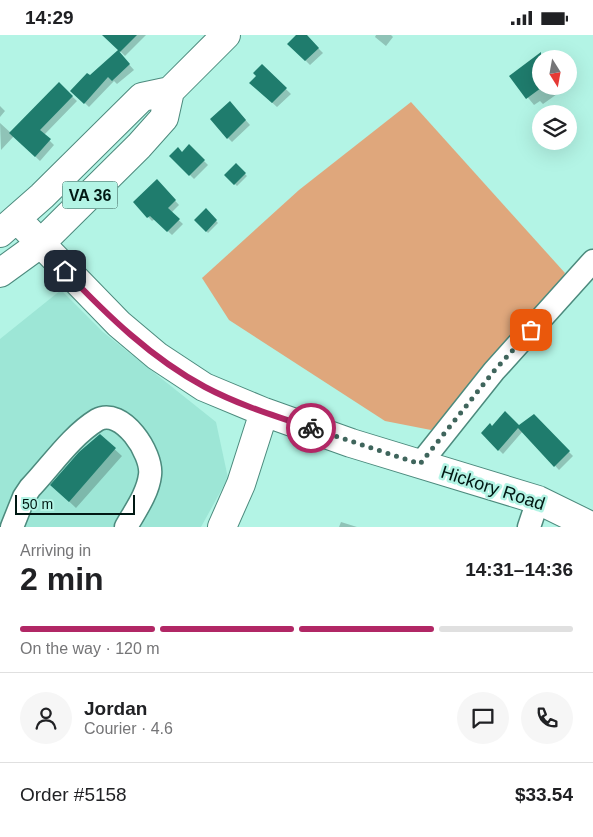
<!DOCTYPE html>
<meta charset="utf-8">
<style>
:root{--surface:#fff;--page:#f6f6f6;--text:#202124;--muted:#757577;--line:#e0e0e0;--accent:#b12765}
body{margin:0;font-family:Helvetica,sans-serif;background:var(--page);color:var(--text);height:100vh;display:flex;flex-direction:column;font-size:19px;white-space:nowrap}
*{box-sizing:border-box;margin:0}
p{font-size:16px;color:var(--muted)}
.icon{flex:none;width:28px;height:28px;fill:none;stroke:currentColor;stroke-width:2;stroke-linecap:round;stroke-linejoin:round}
.map{position:relative;height:492px;overflow:hidden}
.details{display:flex;flex-direction:column;background:var(--surface);flex:1}
.details>*{flex:none}
.needle{width:32px;rotate:169deg}
.buttons{position:absolute;left:532px;top:15px;display:grid;gap:10px}
.buttons a{display:grid;place-items:center;width:45px;height:45px;border-radius:50%;background:var(--surface);box-shadow:0 5px 20px #0002;font-size:25px}
.scale{position:absolute;left:15px;bottom:12px;width:120px;box-sizing:border-box;padding-left:5px;border:2px solid #001813;border-top:0;font-size:14px;line-height:18px;white-space:nowrap;color:#001813;-webkit-text-stroke:4px #b3f4e5;paint-order:stroke}
.pin{position:absolute;display:grid;place-items:center;width:42px;height:42px;color:#fff;margin:-21px;border-radius:10px;box-shadow:0 2px 8px #0006}
.courier{position:absolute;display:grid;place-items:center;width:50px;height:50px;margin:-25px;border:4px solid #b12765;border-radius:50%;background:#fff;color:#222;box-shadow:0 1px 6px #0007}
.overview em{font-style:normal;font-weight:600}
.overview div{display:flex;flex-direction:column-reverse}
.overview{display:flex;align-items:center;justify-content:space-between;height:85px;padding:0 20px}
h1{font-size:32px;font-weight:600;line-height:38px}
.bar{display:grid;grid-template-columns:repeat(4,1fr);gap:8px 5px;align-content:center;height:60px;padding:0 20px}
.bar i{height:6px;border-radius:4px;background:var(--line)}
.bar .active{background:var(--accent)}
.bar p{grid-column:span 4}
.line{display:flex;align-items:center;gap:12px;padding:0 20px;border-top:1px solid var(--line)}
.line div{flex:1}
.round{display:grid;place-items:center;flex:none;width:52px;height:52px;border-radius:26px;background:var(--page)}
.status{display:flex;justify-content:space-between;align-items:center;height:35px;padding:0 25px;background:var(--surface);direction:ltr}
.status svg{height:14px;fill:currentColor}
.map>svg:first-child{display:block}
.built{fill:#9de6d6}
.forest{fill:#dfa77c}
.shadow{fill:#0003}
.building{fill:#1f7c6d}
.lines{fill:none;stroke-linecap:round;stroke-linejoin:round}
.minor-casing{stroke:#4c8a7d;stroke-width:25}
.major-casing{stroke:#4c8a7d;stroke-width:30}
.minor{stroke:#fff;stroke-width:22}
.major{stroke:#fff;stroke-width:28}
.done{stroke:#3f655c;stroke-width:5;stroke-dasharray:0 9}
.route{stroke:#b12765;stroke-width:6}
.labels{text-anchor:middle;dominant-baseline:central;stroke-width:5;stroke-linejoin:round;paint-order:stroke}
.shield{fill:#b3f4e5;stroke:#365a52;stroke-width:1}
.shield-label{font-size:16px;font-weight:bold;fill:#001813}
.street-label{font-size:18px;fill:#001813;stroke:#b3f4e5}
</style>
<div class="status"><b>14:29</b><svg viewBox="0 0 49 12"><path d="M0 12V9h3v3zM5 12V6h3v6zM10 12V3h3v9zM15 12V0h3v12zM26 1h20v11H26zM47 4h2v5h-2z"/></svg></div>
<div class="map">
<svg width="593" height="492" viewBox="0 0 593 492">
<rect width="100%" height="100%" fill="#b3f4e5"/>
<path class="built" d="M61 255 103 297 216 387 228 443 201 492H0V304Z"/>
<path class="forest" d="M411 67 565 238 504 338 431 395 385 386 229 285 202 243 299 155Z"/>
<path class="shadow" d="M111 0H146L125 21 107 3Z
M298 0H305L323 18 310 30 289 9Z
M376 0H391L393 2 386 11 375 2Z
M118 17 134 35 117 49 114 46 89 72 72 56Z
M541 19 546 24H541V51L567 52 543 69 540 66 534 70 511 42Z
M560 20 563 24H556Z
M569 30 576 39 569 45Z
M262 31 291 59 277 72 256 53Z
M59 49 77 66 44 100 54 110 40 126 14 101 1 115 0 88 11 98Z
M0 71 5 76 0 82Z
M234 72 250 90 232 107 228 103Z
M189 111 208 130 194 144 171 121 182 118Z
M238 132 247 141 237 151 226 140Z
M157 146 179 170 171 178 183 189 172 200 155 184 152 186 134 167Z
M206 175 218 188 208 198 196 185Z
M533 381 573 421 559 435 523 396 503 419 482 398 492 393 519 392Z
M100 401 122 421 76 473 59 457Z
M341 487 357 492H339Z"/>
<path class="building" d="M102 0H137L120 17Z
M296 0H307L319 13 305 26 287 9Z
M118 15 130 29 112 46 108 42 84 69 70 56 87 38 90 40Z
M541 17V53L526 64 509 41Z
M262 29 287 53 272 68 249 48 256 41 253 38Z
M59 47 73 61 40 95 51 104 35 122 9 98Z
M230 66 246 85 227 104 210 84Z
M189 109 205 125 189 141 169 121 178 112 182 117Z
M236 128 246 138 234 150 224 140Z
M157 144 176 165 168 173 180 184 167 197 150 181 147 183 133 167Z
M206 173 217 185 206 197 194 185Z
M505 376 519 390 534 379 570 416 554 432 518 393 498 416 481 398 490 388 492 391Z
M100 399 116 413 69 467 50 450 79 417Z"/>
<g class="lines">
<g class="minor-casing">
<path id="minor" d="M420 429 494 336 593 226
M12 492 24 462 30 453C51 431 71 401 97 385 122 371 153 419 150 440 148 458 135 476 126 492
M529 492 538 465"/>
</g>
<g class="major-casing">
<path id="major" d="M17 184 119 289 157 321 204 352 264 377 351 408 538 465 593 492
M0 198 42 161 142 62 170 56
M0 238 40 209 139 111 164 83 170 56 226 0
M222 492 241 449 264 377"/>
</g>
<use href="#minor" class="minor"/>
<use href="#major" class="major"/>
</g>
<g class="lines">
<path class="done" d="M311 393 420 429 494 336 531 295"/>
<path class="route" d="M65 236C107 280 151 323 205 352 239 370 275 381 311 393"/>
</g>
<g class="labels">
<rect class="shield" x="62.5" y="146.5" width="55" height="27" rx="4"/>
<g class="shield-label">
<text x="90" y="160">VA 36</text>
</g>
<g class="street-label">
<text transform="translate(493 453) rotate(18)">Hickory Road</text>
</g>
</g>
</svg>
<div class="buttons">
<a><svg class="needle" viewBox="-14 -14 28 28"><path d="M0-13l5 13h-10z" fill="#e53935"/><path d="M0 13l5-13h-10z" fill="#757577"/></svg></a>
<a><svg class="icon" aria-label="layers" viewBox="0 0 24 24"><path d="M12 4l9 5-9 5-9-5zM3 14l9 5 9-5"/></svg></a>
</div>
<div class="scale">50 m</div>
<div class="pin" style="left:531px;top:295px;background:#ea580c"><svg class="icon" aria-label="bag" viewBox="0 0 24 24"><path d="M5 8h14l-1 12H6zM9 8a3 3 0 0 1 6 0"/></svg></div>
<div class="pin" style="left:65px;top:236px;background:#1f2937"><svg class="icon" aria-label="home" viewBox="0 0 24 24"><path d="M3 11l9-7 9 7M6 9v11h12V9"/></svg></div>
<div class="courier" style="left:311px;top:393px"><svg class="icon" aria-label="bike" viewBox="0 0 24 24"><circle cx="6" cy="16" r="4"/><circle cx="18" cy="16" r="4"/><path d="M6 16l4-8h5l3 8M10 8l3 8H6M13 5h3"/></svg></div>
</div>
<section class="details">
<div class="overview"><div><h1>2 min</h1><p>Arriving in</p></div><em>14:31–14:36</em></div>
<div class="bar"><i class="active"></i><i class="active"></i><i class="active"></i><i></i><p>On the way · 120 m</p></div>
<div class="line" style="height:90px"><a class="round"><svg class="icon" aria-label="person" viewBox="0 0 24 24"><circle cx="12" cy="8" r="4"/><path d="M4 21q1-7 8-7t8 7"/></svg></a><div><b>Jordan</b><p>Courier · 4.6</p></div><a class="round"><svg class="icon" aria-label="chat" viewBox="0 0 24 24"><path d="M4 5h16v11H9l-5 4z"/></svg></a><a class="round"><svg class="icon" aria-label="phone" viewBox="0 0 24 24"><path d="M5 4h4l2 5-3 2q2 4 5 5l2-3 5 2v4C11 20 4 13 5 4z"/></svg></a></div>
<div class="line" style="height:65px"><div>Order #5158</div><b>$33.54</b></div>
</section>
